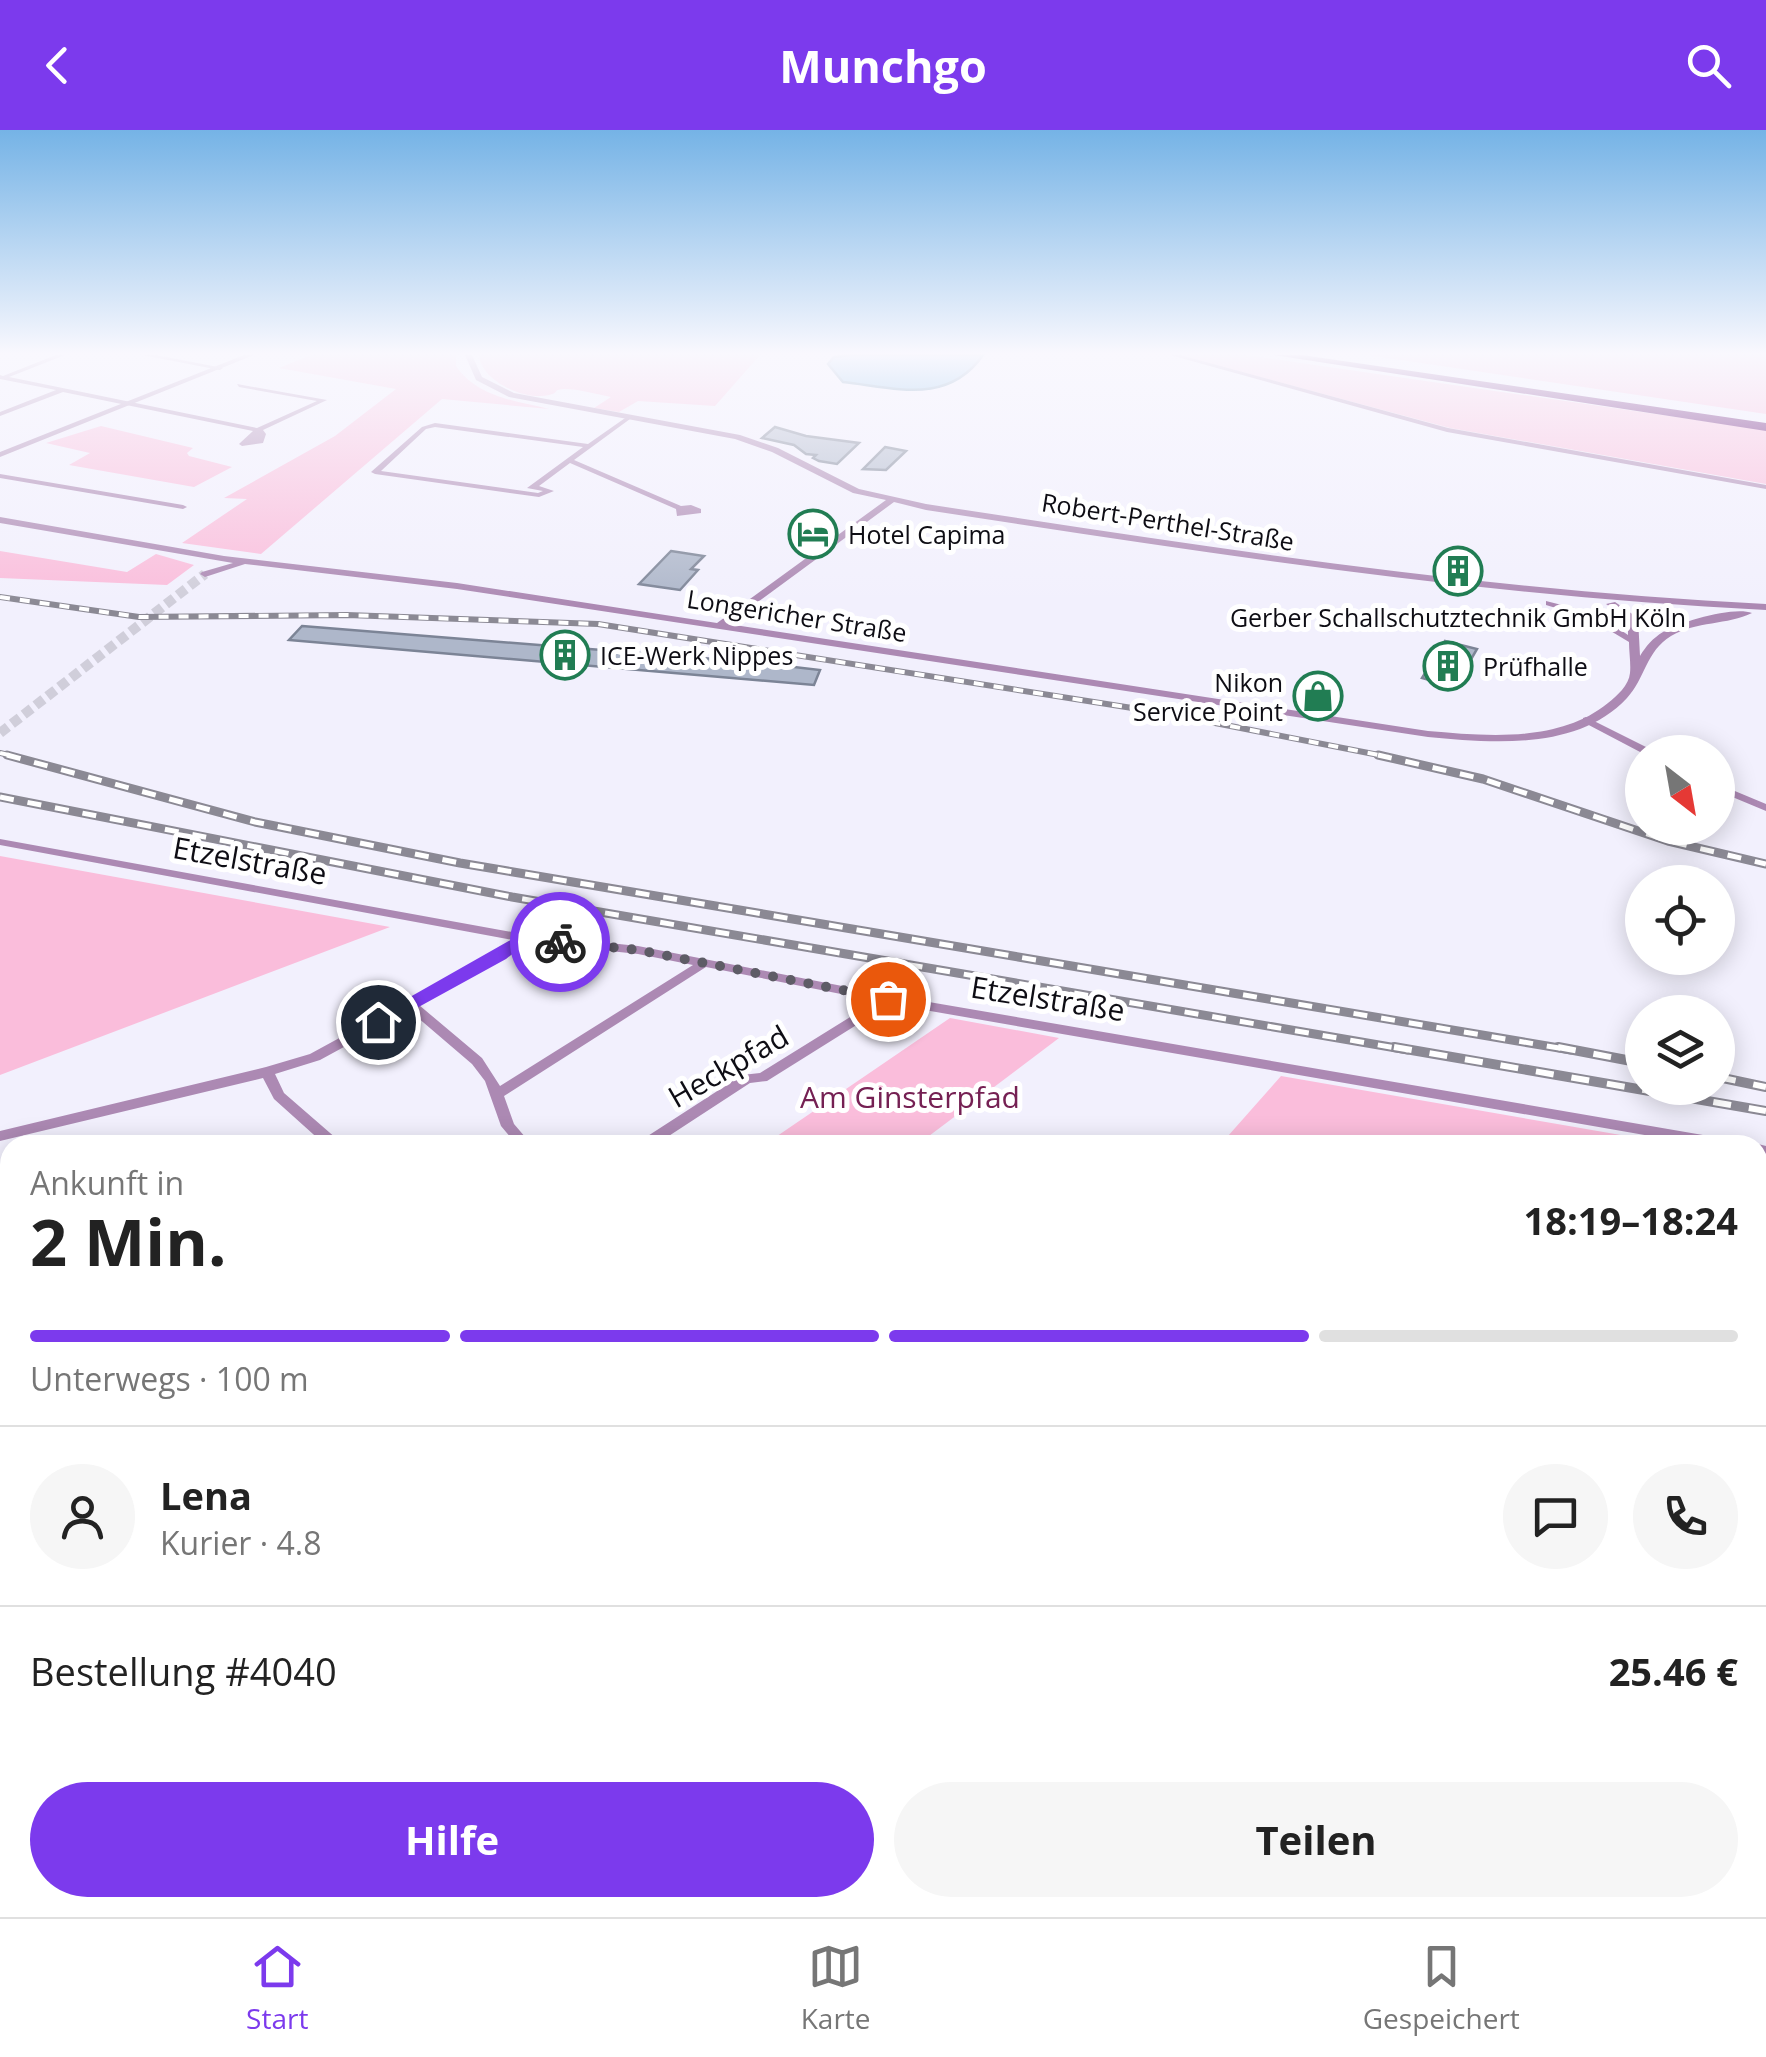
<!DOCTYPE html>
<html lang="de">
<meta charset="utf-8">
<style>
:root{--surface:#fff;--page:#f6f6f6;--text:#222;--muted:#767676;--line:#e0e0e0;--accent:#7c3aed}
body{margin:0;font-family:"Open Sans",sans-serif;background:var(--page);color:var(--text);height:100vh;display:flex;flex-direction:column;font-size:38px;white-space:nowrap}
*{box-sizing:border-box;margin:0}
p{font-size:32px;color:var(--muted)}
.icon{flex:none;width:55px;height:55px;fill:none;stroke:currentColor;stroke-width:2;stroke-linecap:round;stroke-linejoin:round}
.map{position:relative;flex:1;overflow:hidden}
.side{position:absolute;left:0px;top:1005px;width:1768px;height:782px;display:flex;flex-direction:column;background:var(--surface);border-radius:30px 30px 0 0;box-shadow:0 5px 25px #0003}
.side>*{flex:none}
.needle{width:65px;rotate:149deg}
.buttons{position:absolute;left:1625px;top:605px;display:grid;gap:20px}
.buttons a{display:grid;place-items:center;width:110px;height:110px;border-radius:50%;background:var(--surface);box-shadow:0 5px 25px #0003;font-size:50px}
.pin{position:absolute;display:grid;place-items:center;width:85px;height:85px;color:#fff;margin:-42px;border:5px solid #fff;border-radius:50%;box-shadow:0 2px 10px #0007}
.courier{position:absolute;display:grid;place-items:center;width:100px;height:100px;margin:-50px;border:8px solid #7c3aed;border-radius:50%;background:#fff;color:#222;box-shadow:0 2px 12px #0007}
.head em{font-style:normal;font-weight:700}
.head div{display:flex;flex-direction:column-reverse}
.head{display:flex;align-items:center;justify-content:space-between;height:170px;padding:0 30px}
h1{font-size:65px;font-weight:700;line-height:75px}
.bar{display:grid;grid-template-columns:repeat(4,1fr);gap:15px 10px;align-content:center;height:120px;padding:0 30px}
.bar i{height:12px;border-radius:8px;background:var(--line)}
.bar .current{background:var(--accent)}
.bar p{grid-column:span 4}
.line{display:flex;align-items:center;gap:25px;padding:0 30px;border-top:2px solid var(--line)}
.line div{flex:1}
.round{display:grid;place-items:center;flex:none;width:105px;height:105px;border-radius:52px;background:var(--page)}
.cta{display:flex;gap:20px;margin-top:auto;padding:20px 30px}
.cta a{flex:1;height:115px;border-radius:60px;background:var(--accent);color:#fff;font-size:40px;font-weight:700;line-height:115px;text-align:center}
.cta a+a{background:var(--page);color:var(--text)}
header{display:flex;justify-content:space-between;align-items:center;height:130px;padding:0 30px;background:var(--accent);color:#fff;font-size:45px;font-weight:700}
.tabs{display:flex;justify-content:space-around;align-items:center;height:140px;border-top:2px solid var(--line);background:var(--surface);font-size:28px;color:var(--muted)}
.tabs a{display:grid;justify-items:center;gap:5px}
.tabs .current{color:var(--accent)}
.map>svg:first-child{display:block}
.green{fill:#fabddb}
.water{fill:#6ab2e2;stroke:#4e80a4;stroke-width:2.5}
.building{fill:#aeb7ca;stroke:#7c8496;stroke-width:2.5}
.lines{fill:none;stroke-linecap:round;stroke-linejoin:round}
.tertiary-tunnel{stroke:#d0ceda;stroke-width:10;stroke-dasharray:10 5;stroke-linecap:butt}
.minor{fill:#ac89b3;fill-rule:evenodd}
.tertiary{fill:#ac89b3;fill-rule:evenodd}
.motorway{fill:#580067;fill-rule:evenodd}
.rail-far2-casing{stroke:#8b8994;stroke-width:6}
.rail-far1-casing{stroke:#8b8994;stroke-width:9}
.rail-casing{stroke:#8b8994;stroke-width:10}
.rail-far2{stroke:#fff;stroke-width:4;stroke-dasharray:10;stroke-linecap:butt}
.rail-far1{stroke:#fff;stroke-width:5;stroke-dasharray:14;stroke-linecap:butt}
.rail{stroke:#fff;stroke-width:6;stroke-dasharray:18;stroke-linecap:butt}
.route{fill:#7c3aed}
.done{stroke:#5e5c66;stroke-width:10;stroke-dasharray:0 18}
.labels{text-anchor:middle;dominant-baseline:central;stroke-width:10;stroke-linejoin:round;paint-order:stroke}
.far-street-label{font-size:25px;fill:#0e0d14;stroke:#fff}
.far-poi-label{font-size:25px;fill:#0e0d14;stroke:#fff;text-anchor:start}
.street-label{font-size:30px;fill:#0e0d14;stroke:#fff}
.park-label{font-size:30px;fill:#752053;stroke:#fff}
</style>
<header><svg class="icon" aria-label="back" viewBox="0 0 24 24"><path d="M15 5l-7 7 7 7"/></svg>Munchgo<svg class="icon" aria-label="search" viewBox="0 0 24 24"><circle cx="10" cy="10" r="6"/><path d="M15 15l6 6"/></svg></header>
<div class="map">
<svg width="1766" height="1787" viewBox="0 0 1766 1787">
<rect width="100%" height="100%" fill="#f2f0fd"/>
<path class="green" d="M311 225H456V236C477 267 516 271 549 279L442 269 261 424 182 413 247 369 224 368 335 306 396 259 279 238Z
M479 225H760L715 276 638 271 619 282 594 278 611 267C596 264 579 259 564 259 551 260 561 262 549 265 525 271 481 251 479 225Z
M1178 225H1246L1766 300V354L1450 298Z
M1367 225H1766V284Z
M101 296 193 318 187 323 189 326 232 337 194 357 69 335 90 323 46 313Z
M0 421 127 442 156 424 194 435 167 455 0 448Z
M0 726 390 797 0 945Z
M950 888 1059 908 917 1015H764Z
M1281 946 1667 1013 1220 1015Z
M0 1052H10V1378L0 1373Z
M1766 1355V1787H1569L1558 1778H1758V1369Z
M10 1386V1778H1448L1456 1784 0 1787V1396Z"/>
<path class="water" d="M851 225H983C948 275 897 258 843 252L828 234 834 227Z
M448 1778H1181V1787H444Z"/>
<path class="building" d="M775 297 806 306 859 313 837 334 819 331 813 328 816 325 806 324 794 315 762 308Z
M885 317 906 321 886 340 863 339Z
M671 421 704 426 691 439 698 440 680 460 639 454Z
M302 496 752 532 820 540 814 555 289 510Z
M1445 511 1477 519 1455 557 1422 548Z"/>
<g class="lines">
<path class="tertiary-tunnel" d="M0 603 205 444"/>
<path class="minor" d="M56 225H65L9 247 257 298 317 271 239 257 237 254 327 270 263 300 266 304 263 313 242 316 239 314 240 313 253 301 63 262 0 286V282L56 260 0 249V245L3 246Z
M142 225H156L223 238 220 240Z
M1170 225H1180L1448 298 1766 355V359L1447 302Z
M628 286 630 287V289L574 330 681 376 691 375 701 379V383L677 386 676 379 570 333 539 356 554 361 539 367 375 344 371 342 422 297 435 293 588 314ZM435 297 583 317 527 358 543 361 538 363 381 341 426 299Z
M0 344 183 375 187 377 183 379 0 348Z
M1586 587 1652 620 1654 622 1642 623 1583 592V588Z
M1718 654 1766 674V681L1718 661Z
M0 709 523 804 638 816 888 865 1732 1010 1737 1011 1739 1015H1702L890 874 767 951 750 953 655 1015H638L640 1011 742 945 760 943 876 871 706 837 504 966 514 994 532 1015H517L501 996 485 951 472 934 410 881 320 930 275 944 284 963 337 1009 338 1015H321L323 1013 274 969 263 948 0 1011V1001L266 937 310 924 497 822 513 810 0 715ZM525 812 638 824 693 835 500 956 482 928 419 875 505 828Z
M1758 1014 1766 1016V1026L1758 1024V1015H1754Z"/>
<path class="tertiary" d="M244 225H254L0 327V322Z
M465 225H472L482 247 514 263 740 305 778 318 859 359 926 374C1207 417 1481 460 1766 474V480C1481 466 1207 423 926 380L894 372 728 494 1428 601C1487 606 1559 613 1608 573 1617 566 1629 555 1630 543 1631 534 1629 522 1629 512L1589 488 1546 475V471L1597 484 1628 505V489L1606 474 1615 472 1638 488 1640 526C1646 516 1653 508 1663 502 1682 491 1734 476 1752 483 1728 495 1696 491 1671 506 1646 521 1645 549 1627 568 1578 621 1492 613 1428 607L457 459 245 434 205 447 200 444 202 442 233 433 0 393V387L224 426 457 453 717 493 886 370 853 363 772 322 735 309 509 267 476 250Z"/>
<path class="motorway" d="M1274 225H1302L1766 293V301Z"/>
<g class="rail-far2-casing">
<path id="rail-far2" d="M0 467 139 487 347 485 598 494 1164 583 1389 627
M0 623 17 627"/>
</g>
<g class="rail-far1-casing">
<path id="rail-far1" d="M7 625 255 692 460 733 1571 920
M1378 625 1483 649 1668 711 1766 734
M0 667 512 767 1408 920"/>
</g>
<g class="rail-casing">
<path id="rail" d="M1394 917 1766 981
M1558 917 1642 933
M1718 947 1766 957"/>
</g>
<use href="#rail-far2" class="rail-far2"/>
<use href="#rail-far1" class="rail-far1"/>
<use href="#rail" class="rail"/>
</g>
<linearGradient id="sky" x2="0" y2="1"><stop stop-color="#75b3e6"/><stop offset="0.47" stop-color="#f9f8fe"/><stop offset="1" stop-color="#f9f8fe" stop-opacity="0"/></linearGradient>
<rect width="1766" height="475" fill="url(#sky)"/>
<path class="route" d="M523 803 560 807 567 812 560 817 526 813 506 829 384 896H373V888Z"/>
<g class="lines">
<path class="done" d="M560 812 638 820 888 869"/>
</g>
<defs>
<g id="hotel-ring" transform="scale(2.5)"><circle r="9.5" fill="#fff" stroke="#217d53" stroke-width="1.5"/><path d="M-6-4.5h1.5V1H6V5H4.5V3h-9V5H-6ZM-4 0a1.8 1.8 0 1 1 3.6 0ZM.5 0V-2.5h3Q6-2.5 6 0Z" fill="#217d53"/></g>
<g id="building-ring" transform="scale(2.5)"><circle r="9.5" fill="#fff" stroke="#217d53" stroke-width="1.5"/><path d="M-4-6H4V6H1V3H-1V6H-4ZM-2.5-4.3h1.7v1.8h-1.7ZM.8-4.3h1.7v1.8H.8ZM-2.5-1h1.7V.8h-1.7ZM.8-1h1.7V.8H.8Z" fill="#217d53"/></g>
<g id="shop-ring" transform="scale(2.5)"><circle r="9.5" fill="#fff" stroke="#217d53" stroke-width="1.5"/><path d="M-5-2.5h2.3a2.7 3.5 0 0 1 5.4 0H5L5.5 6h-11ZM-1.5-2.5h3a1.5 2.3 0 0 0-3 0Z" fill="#217d53"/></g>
</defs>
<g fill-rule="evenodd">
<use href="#hotel-ring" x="813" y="404"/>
<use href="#building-ring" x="1458" y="441"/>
<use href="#building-ring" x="565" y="525"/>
<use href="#building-ring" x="1448" y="536"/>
<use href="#shop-ring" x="1318" y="566"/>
</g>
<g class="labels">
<g class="far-street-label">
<text transform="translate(1168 391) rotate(9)">Robert-Perthel-Straße</text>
<text transform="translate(797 485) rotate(9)">Longericher Straße</text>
</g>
<g class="far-poi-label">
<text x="848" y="404">Hotel Capima</text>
<text x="1458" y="487" text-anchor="middle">Gerber Schallschutztechnik GmbH Köln</text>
<text x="600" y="525">ICE-Werk Nippes</text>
<text x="1483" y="536">Prüfhalle</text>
<text x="1283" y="552" text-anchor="end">Nikon<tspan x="1283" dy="29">Service Point</tspan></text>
</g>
<g class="street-label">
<text transform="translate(250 730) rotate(10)">Etzelstraße</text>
<text transform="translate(1048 868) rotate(9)">Etzelstraße</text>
<text transform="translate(728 936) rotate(-30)">Heckpfad</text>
</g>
<g class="park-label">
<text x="910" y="966">Am Ginsterpfad</text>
</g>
</g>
</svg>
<div class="buttons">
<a><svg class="needle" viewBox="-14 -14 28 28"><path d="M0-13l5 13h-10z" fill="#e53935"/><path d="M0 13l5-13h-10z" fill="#767676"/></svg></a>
<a><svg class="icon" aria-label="locate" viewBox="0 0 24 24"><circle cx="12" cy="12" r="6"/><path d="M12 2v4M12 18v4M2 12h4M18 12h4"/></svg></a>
<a><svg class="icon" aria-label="layers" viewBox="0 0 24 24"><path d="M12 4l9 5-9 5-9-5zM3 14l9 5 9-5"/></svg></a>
</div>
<div class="pin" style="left:888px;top:869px;background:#ea580c"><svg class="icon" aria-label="bag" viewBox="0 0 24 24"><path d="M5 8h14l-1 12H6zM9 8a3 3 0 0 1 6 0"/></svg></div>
<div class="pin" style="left:378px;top:892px;background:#1f2937"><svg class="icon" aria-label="home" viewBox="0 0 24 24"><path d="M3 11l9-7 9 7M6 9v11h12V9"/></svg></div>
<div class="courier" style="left:560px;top:812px"><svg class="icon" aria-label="bike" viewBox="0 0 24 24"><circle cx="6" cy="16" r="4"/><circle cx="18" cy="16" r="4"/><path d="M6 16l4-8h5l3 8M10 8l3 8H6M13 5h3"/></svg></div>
<section class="side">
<div class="head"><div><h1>2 Min.</h1><p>Ankunft in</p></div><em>18:19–18:24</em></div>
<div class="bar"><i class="current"></i><i class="current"></i><i class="current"></i><i></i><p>Unterwegs · 100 m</p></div>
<div class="line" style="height:180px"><a class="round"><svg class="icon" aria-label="person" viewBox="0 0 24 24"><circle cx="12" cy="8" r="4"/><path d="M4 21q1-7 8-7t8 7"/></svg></a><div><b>Lena</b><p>Kurier · 4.8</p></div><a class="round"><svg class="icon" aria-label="chat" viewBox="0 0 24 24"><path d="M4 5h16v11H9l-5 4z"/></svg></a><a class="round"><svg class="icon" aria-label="phone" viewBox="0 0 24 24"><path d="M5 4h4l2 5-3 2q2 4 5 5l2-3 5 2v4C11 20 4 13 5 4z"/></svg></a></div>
<div class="line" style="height:130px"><div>Bestellung #4040</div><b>25.46 €</b></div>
<div class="cta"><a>Hilfe</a><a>Teilen</a></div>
</section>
</div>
<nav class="tabs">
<a class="current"><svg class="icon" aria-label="home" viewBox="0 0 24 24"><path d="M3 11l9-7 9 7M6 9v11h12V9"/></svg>Start</a>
<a><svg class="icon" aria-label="map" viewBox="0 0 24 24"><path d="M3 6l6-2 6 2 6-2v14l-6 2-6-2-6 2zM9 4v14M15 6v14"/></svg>Karte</a>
<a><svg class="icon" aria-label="saved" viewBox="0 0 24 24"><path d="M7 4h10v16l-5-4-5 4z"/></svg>Gespeichert</a>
</nav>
